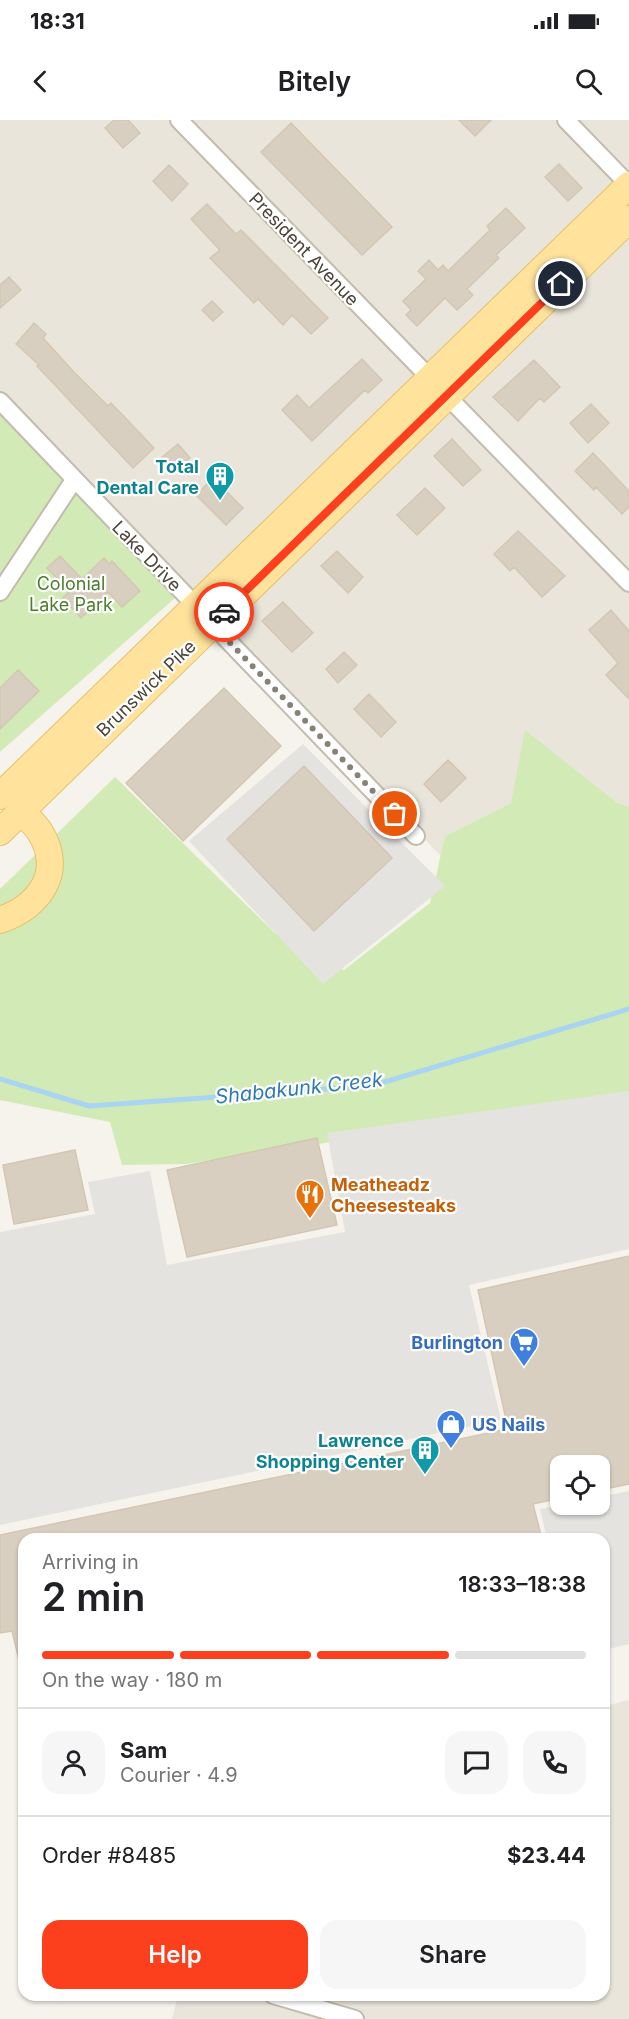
<!DOCTYPE html>
<meta charset="utf-8">
<style>
:root{--surface:#fff;--page:#f6f6f6;--text:#202124;--muted:#757577;--line:#e0e0e0;--accent:#fc3f1d}
body{margin:0;font-family:Inter,sans-serif;background:var(--page);color:var(--text);height:100vh;display:flex;flex-direction:column;font-size:22px;white-space:nowrap}
*{box-sizing:border-box;margin:0}
p{font-size:20px;color:var(--muted)}
.icon{flex:none;width:33px;height:33px;fill:none;stroke:currentColor;stroke-width:2;stroke-linecap:round;stroke-linejoin:round}
.map{position:relative;flex:1;overflow:hidden}
.drawer{position:absolute;left:18px;top:1413px;width:592px;height:468px;display:flex;flex-direction:column;background:var(--surface);border-radius:18px;box-shadow:0 2px 4px #0004}
.drawer>*{flex:none}
.fabs{position:absolute;left:550px;top:1335px;display:grid;gap:12px}
.fabs a{display:grid;place-items:center;width:60px;height:60px;border-radius:12px;background:var(--surface);box-shadow:0 2px 4px #0004;font-size:30px}
.pin{position:absolute;display:grid;place-items:center;width:51px;height:51px;color:#fff;margin:-26px;border:3px solid #fff;border-radius:50%;box-shadow:0 2px 6px #0007}
.courier{position:absolute;display:grid;place-items:center;width:60px;height:60px;margin:-30px;border:4px solid #fc3f1d;border-radius:50%;background:#fff;color:#222;box-shadow:0 2px 8px #0007}
.summary em{font-style:normal;font-weight:600}
.summary div{display:flex;flex-direction:column-reverse}
.summary{display:flex;align-items:center;justify-content:space-between;height:102px;padding:0 24px}
h1{font-size:39px;font-weight:600;line-height:45px}
.bar{display:grid;grid-template-columns:repeat(4,1fr);gap:9px 6px;align-content:center;height:72px;padding:0 24px}
.bar i{height:8px;border-radius:4px;background:var(--line)}
.bar .selected{background:var(--accent)}
.bar p{grid-column:span 4}
.line{display:flex;align-items:center;gap:15px;padding:0 24px;border-top:2px solid var(--line)}
.line div{flex:1}
.round{display:grid;place-items:center;flex:none;width:63px;height:63px;border-radius:18px;background:var(--page)}
.button{display:flex;gap:12px;margin-top:auto;padding:12px 24px}
.button a{flex:1;height:69px;border-radius:18px;background:var(--accent);color:#fff;font-size:24px;font-weight:600;line-height:69px;text-align:center}
.button a+a{background:var(--page);color:var(--text)}
.status{display:flex;justify-content:space-between;align-items:center;height:42px;padding:0 30px;background:var(--surface);direction:ltr}
.status svg{height:16px;fill:currentColor}
header{display:flex;justify-content:space-between;align-items:center;height:78px;padding:0 24px;background:var(--surface);font-size:27px;font-weight:600}
.map>svg:first-child{display:block}
.residential{fill:#eae5da}
.green{fill:#d2eab5}
.parking{fill:#e5e3e0}
.lines{fill:none;stroke-linecap:round;stroke-linejoin:round}
.stream{stroke:#a9d4f2;stroke-width:5}
.building{fill:#d8cfc1;stroke:#d3c7b4;stroke-width:1.5}
.minor-casing{stroke:#c2bbae;stroke-width:20}
.primary-casing{stroke:#e6c16a;stroke-width:28}
.minor{stroke:#fff;stroke-width:16}
.primary{stroke:#ffe39c;stroke-width:26}
.done{stroke:#878178;stroke-width:6;stroke-dasharray:0 10.8}
.route{stroke:#fc3f1d;stroke-width:8}
.labels{text-anchor:middle;dominant-baseline:central;stroke-width:4.5;stroke-linejoin:round;paint-order:stroke}
.street-label{font-size:18px;fill:#4b4439;stroke:#fff}
.culture-label{font-size:18px;font-weight:bold;fill:#0d838f;stroke:#fff;text-anchor:end}
.park-label{font-size:18px;fill:#4a7f2a;stroke:#fff}
.food-label{font-size:18px;font-weight:bold;fill:#c56008;stroke:#fff;text-anchor:start}
.shop-label{font-size:18px;font-weight:bold;fill:#366cbe;stroke:#fff;text-anchor:end}
.water-label{font-size:20px;font-style:italic;fill:#2e7ab2;stroke:#fff}
</style>
<div class="status"><b>18:31</b><svg viewBox="0 0 49 12"><path d="M0 12V9h3v3zM5 12V6h3v6zM10 12V3h3v9zM15 12V0h3v12zM26 1h20v11H26zM47 4h2v5h-2z"/></svg></div>
<header><svg class="icon" aria-label="back" viewBox="0 0 24 24"><path d="M15 5l-7 7 7 7"/></svg>Bitely<svg class="icon" aria-label="search" viewBox="0 0 24 24"><circle cx="10" cy="10" r="6"/><path d="M15 15l6 6"/></svg></header>
<div class="map">
<svg width="629" height="1899" viewBox="0 0 629 1899">
<rect width="100%" height="100%" fill="#f6f3ec"/>
<path class="residential" d="M0 0H629V687L616 682 511 683 445 716 441 736 0 290Z
M629 1580V1899H172L178 1875H604L605 1586Z"/>
<path class="green" d="M0 295 175 478 0 632Z
M525 610 616 682 629 687V977L186 1044 122 1045 110 1002 0 980V769L115 657 275 813 344 850 430 783 445 716 511 683Z"/>
<path class="parking" d="M303 624 445 766 323 864 189 721Z
M629 971V1129L469 1165 501 1300 0 1405V1112L95 1094 88 1062 150 1051 167 1145 345 1112 327 1013Z
M629 1371V1524L605 1530 604 1419H547L540 1389 562 1385 600 1384V1377Z"/>
<g class="lines">
<path class="stream" d="M0 959 89 986 371 966 629 889"/>
</g>
<path class="building" d="M114 0H128L140 13 123 28 105 8Z
M459 0H491L475 16Z
M291 3 392 107 362 135 261 32Z
M559 44 582 68 568 81 545 57Z
M169 45 188 64 172 81 153 61Z
M207 84 236 114 241 110 328 198 311 214 292 195 283 205 258 179 254 183 210 138 220 130 191 99Z
M506 88 525 108 496 135 499 138 467 169 473 175 457 190 445 178 417 206 406 195 411 190 403 181 426 159 418 151 429 140 438 150 443 145 448 151 490 110 487 106Z
M9 157 21 170 0 188V165Z
M212 181 223 192 213 201 202 190Z
M34 203 46 214 43 218 72 250 108 286 111 283 154 328 133 348 37 246 39 245 16 224Z
M362 239 382 260 368 273 365 270 312 321 282 290 297 275 309 288Z
M534 240 560 267 544 282 540 278 518 301 493 277Z
M591 284 609 303 588 323 570 303Z
M452 319 481 350 463 366 434 336Z
M178 324 190 338 174 352 161 338Z
M593 333 629 371V387L622 394 596 367 594 370 575 351Z
M213 358 243 388 226 405 196 375Z
M425 368 445 388 417 415 397 395Z
M518 411 565 456 542 477 514 447 510 451 494 434Z
M337 431 363 457 348 473 321 446Z
M60 436 82 459 104 438 109 444 112 441 140 471 122 487 108 472 81 498 63 478 70 471 47 448Z
M283 482 313 513 292 532 262 501Z
M611 490 629 511V579L606 555 618 543 589 510Z
M344 532 357 545 338 563 326 549Z
M18 550 39 571 0 609V568Z
M224 568 281 626 183 721 126 663Z
M369 574 396 602 381 617 354 589Z
M448 640 466 658 441 682 424 664Z
M304 646 392 738 314 811 227 719Z
M317 1018 337 1105 187 1137 167 1050Z
M75 1030 88 1090 14 1104 3 1045Z
M629 1136V1364L600 1370V1346H561V1378L533 1384 542 1419H24V1539L19 1540 12 1511 0 1513V1415L508 1309 478 1170Z"/>
<g class="lines">
<g class="minor-casing">
<path id="minor" d="M179 0 429 257
M566 0 629 65
M446 275 629 463
M0 281 196 486
M0 472 74 360
M212 504 416 716
M273 1875 355 1899"/>
</g>
<g class="primary-casing">
<path id="primary" d="M0 676 629 65
M0 712 629 99
M0 800C39 787 65 752 40 712 35 704 27 698 21 691"/>
</g>
<use href="#minor" class="minor"/>
<use href="#primary" class="primary"/>
</g>
<g class="lines">
<path class="done" d="M224 492 212 504 395 694"/>
<path class="route" d="M224 492 561 164"/>
</g>
<defs>
<g id="building-pin" transform="scale(1.5)"><path d="M0 17L-7.5 6A9.5 9.5 0 1 1 7.5 6Z" fill="#0f9aa8" stroke="#fff"/><path d="M-4-6H4V6H1V3H-1V6H-4ZM-2.5-4.3h1.7v1.8h-1.7ZM.8-4.3h1.7v1.8H.8ZM-2.5-1h1.7V.8h-1.7ZM.8-1h1.7V.8H.8Z" fill="#fff"/></g>
<g id="restaurant-pin" transform="scale(1.5)"><path d="M0 17L-7.5 6A9.5 9.5 0 1 1 7.5 6Z" fill="#e8710a" stroke="#fff"/><path d="M-5-6h1v4h1v-4h1v4h1v-4h1v5L-1.5 .5V6h-2V.5L-5-1ZM5-6V6H3V1.5H1.5Q1.5-4 5-6Z" fill="#fff"/></g>
<g id="supermarket-pin" transform="scale(1.5)"><path d="M0 17L-7.5 6A9.5 9.5 0 1 1 7.5 6Z" fill="#3f7fe0" stroke="#fff"/><path d="M-6-5.5h2.5l.6 2H6L4.5 2H-2.5L-4.4-4H-6ZM-1.5 3.2a1.3 1.3 0 1 0 .1 0ZM3 3.2a1.3 1.3 0 1 0 .1 0Z" fill="#fff"/></g>
<g id="shop-pin" transform="scale(1.5)"><path d="M0 17L-7.5 6A9.5 9.5 0 1 1 7.5 6Z" fill="#3f7fe0" stroke="#fff"/><path d="M-5-2.5h2.3a2.7 3.5 0 0 1 5.4 0H5L5.5 6h-11ZM-1.5-2.5h3a1.5 2.3 0 0 0-3 0Z" fill="#fff"/></g>
</defs>
<g fill-rule="evenodd">
<use href="#building-pin" x="220" y="356"/>
<use href="#restaurant-pin" x="310" y="1074"/>
<use href="#supermarket-pin" x="524" y="1222"/>
<use href="#shop-pin" x="451" y="1304"/>
<use href="#building-pin" x="425" y="1330"/>
</g>
<g class="labels">
<g class="street-label">
<text transform="translate(304 129) rotate(46)">President Avenue</text>
<text transform="translate(147 436) rotate(46)">Lake Drive</text>
<text transform="translate(146 568) rotate(-44)">Brunswick Pike</text>
</g>
<g class="culture-label">
<text x="199" y="346">Total<tspan x="199" dy="21">Dental Care</tspan></text>
<text x="404" y="1320">Lawrence<tspan x="404" dy="21">Shopping Center</tspan></text>
</g>
<g class="park-label">
<text x="71" y="463">Colonial<tspan x="71" dy="21">Lake Park</tspan></text>
</g>
<g class="food-label">
<text x="331" y="1064">Meatheadz<tspan x="331" dy="21">Cheesesteaks</tspan></text>
</g>
<g class="shop-label">
<text x="503" y="1222">Burlington</text>
<text x="472" y="1304" text-anchor="start">US Nails</text>
</g>
<g class="water-label">
<text transform="translate(299 968) rotate(-6)">Shabakunk Creek</text>
</g>
</g>
</svg>
<div class="fabs">
<a><svg class="icon" aria-label="locate" viewBox="0 0 24 24"><circle cx="12" cy="12" r="6"/><path d="M12 2v4M12 18v4M2 12h4M18 12h4"/></svg></a>
</div>
<div class="pin" style="left:395px;top:694px;background:#ea580c"><svg class="icon" aria-label="bag" viewBox="0 0 24 24"><path d="M5 8h14l-1 12H6zM9 8a3 3 0 0 1 6 0"/></svg></div>
<div class="pin" style="left:561px;top:164px;background:#1f2937"><svg class="icon" aria-label="home" viewBox="0 0 24 24"><path d="M3 11l9-7 9 7M6 9v11h12V9"/></svg></div>
<div class="courier" style="left:224px;top:492px"><svg class="icon" aria-label="car" viewBox="0 0 24 24"><path d="M5 17H2v-5l4-1 3-4h7l3 4 3 1v5h-3M9 17h6M6 11h13"/><circle cx="7" cy="17" r="2"/><circle cx="17" cy="17" r="2"/></svg></div>
<section class="drawer">
<div class="summary"><div><h1>2 min</h1><p>Arriving in</p></div><em>18:33–18:38</em></div>
<div class="bar"><i class="selected"></i><i class="selected"></i><i class="selected"></i><i></i><p>On the way · 180 m</p></div>
<div class="line" style="height:108px"><a class="round"><svg class="icon" aria-label="person" viewBox="0 0 24 24"><circle cx="12" cy="8" r="4"/><path d="M4 21q1-7 8-7t8 7"/></svg></a><div><b>Sam</b><p>Courier · 4.9</p></div><a class="round"><svg class="icon" aria-label="chat" viewBox="0 0 24 24"><path d="M4 5h16v11H9l-5 4z"/></svg></a><a class="round"><svg class="icon" aria-label="phone" viewBox="0 0 24 24"><path d="M5 4h4l2 5-3 2q2 4 5 5l2-3 5 2v4C11 20 4 13 5 4z"/></svg></a></div>
<div class="line" style="height:78px"><div>Order #8485</div><b>$23.44</b></div>
<div class="button"><a>Help</a><a>Share</a></div>
</section>
</div>
